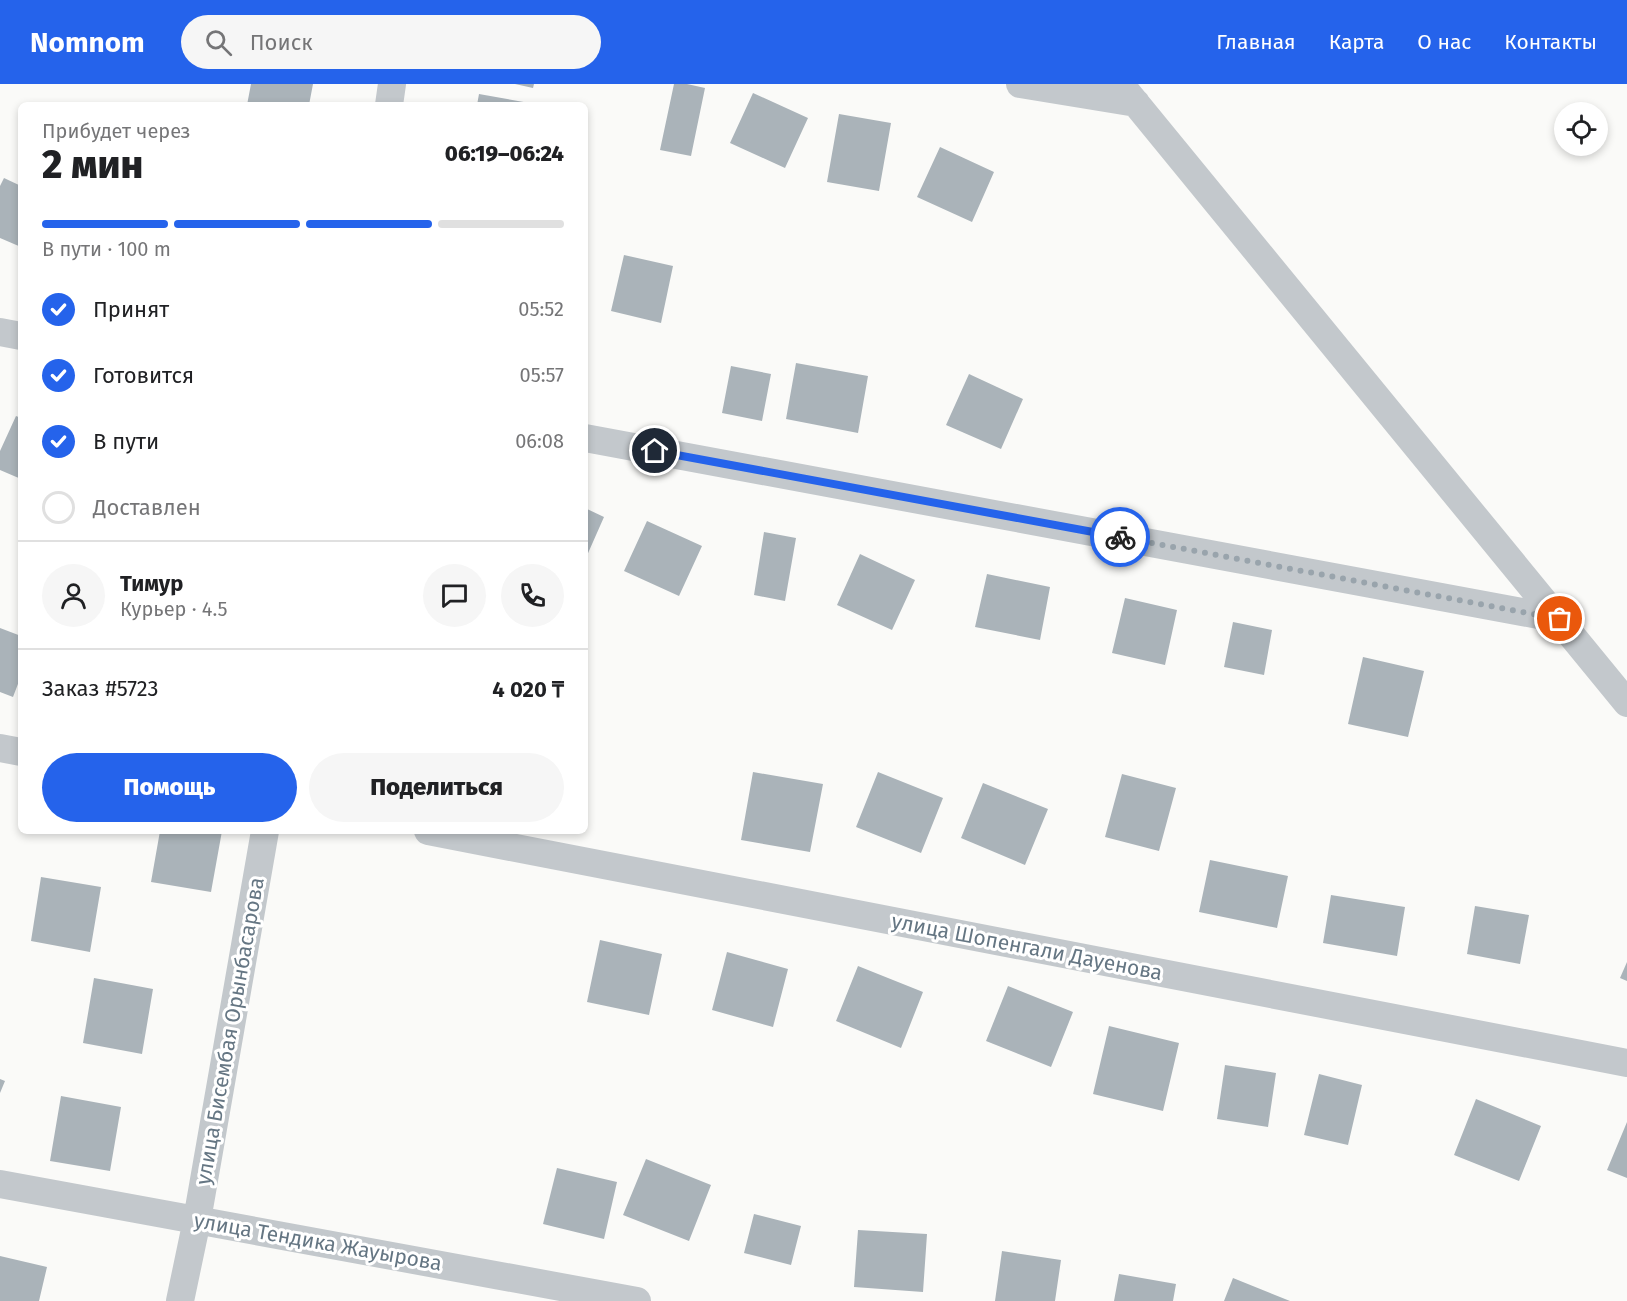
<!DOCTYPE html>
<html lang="ru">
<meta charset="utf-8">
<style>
:root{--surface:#fff;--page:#f6f6f6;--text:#202124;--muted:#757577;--line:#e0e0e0;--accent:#2563eb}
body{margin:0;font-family:"Fira Sans",sans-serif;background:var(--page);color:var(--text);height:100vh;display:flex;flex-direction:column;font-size:22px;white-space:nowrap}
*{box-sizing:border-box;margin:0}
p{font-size:20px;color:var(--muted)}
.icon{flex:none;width:33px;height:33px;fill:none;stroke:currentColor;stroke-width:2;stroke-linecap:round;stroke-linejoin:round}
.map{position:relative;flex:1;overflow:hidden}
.side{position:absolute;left:18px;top:18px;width:570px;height:732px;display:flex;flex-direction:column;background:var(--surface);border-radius:9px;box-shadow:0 3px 9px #0003}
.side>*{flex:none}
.tools{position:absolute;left:1554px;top:18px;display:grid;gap:12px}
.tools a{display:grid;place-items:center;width:54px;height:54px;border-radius:50%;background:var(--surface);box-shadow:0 3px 9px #0003;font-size:30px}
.pin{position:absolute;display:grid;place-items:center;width:51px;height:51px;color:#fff;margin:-26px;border:3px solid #fff;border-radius:50%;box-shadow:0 2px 6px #0007}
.courier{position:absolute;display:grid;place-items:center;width:60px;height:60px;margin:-30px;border:4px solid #2563eb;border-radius:50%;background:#fff;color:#222;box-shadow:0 2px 8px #0007}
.summary em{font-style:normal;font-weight:800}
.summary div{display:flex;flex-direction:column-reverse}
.summary{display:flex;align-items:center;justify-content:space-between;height:102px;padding:0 24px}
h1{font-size:39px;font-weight:800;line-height:45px}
.bar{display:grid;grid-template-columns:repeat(4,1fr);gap:9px 6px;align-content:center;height:72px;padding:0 24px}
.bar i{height:8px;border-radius:4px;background:var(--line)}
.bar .current{background:var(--accent)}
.bar p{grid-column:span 4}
.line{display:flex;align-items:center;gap:15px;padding:0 24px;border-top:2px solid var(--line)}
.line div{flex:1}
.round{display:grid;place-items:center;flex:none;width:63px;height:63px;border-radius:32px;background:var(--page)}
ol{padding:0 24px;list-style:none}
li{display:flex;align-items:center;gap:18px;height:66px}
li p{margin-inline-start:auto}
li .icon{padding:6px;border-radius:50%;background:var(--accent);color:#fff;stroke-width:4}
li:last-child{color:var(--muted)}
li i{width:33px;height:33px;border:3px solid var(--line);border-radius:50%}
.button{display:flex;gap:12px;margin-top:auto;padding:12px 24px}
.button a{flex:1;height:69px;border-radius:36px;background:var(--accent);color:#fff;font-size:24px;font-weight:800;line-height:69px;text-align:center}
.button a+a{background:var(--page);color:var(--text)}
header{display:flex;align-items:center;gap:36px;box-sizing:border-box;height:84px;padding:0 30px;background:var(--accent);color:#fff}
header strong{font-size:28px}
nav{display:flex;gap:33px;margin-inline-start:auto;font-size:21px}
.search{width:420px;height:54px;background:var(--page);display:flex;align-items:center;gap:15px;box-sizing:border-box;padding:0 21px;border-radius:33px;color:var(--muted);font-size:22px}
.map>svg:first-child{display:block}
.building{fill:#aab3b9}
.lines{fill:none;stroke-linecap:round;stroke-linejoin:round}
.street{stroke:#c3c8cc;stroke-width:28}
.done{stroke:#99a4ac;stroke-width:6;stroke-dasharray:0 10.8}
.route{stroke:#2563eb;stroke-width:8}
.labels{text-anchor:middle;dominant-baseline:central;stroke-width:6;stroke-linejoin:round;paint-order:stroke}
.street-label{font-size:21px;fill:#657683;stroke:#fff}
</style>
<header>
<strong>Nomnom</strong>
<div class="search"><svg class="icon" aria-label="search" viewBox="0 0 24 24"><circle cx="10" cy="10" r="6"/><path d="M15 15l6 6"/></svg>Поиск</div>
<nav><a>Главная</a><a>Карта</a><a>О нас</a><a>Контакты</a></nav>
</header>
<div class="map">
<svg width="1627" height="1217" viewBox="0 0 1627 1217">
<rect width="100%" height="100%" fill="#fafaf8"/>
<path class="building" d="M251 0H313L309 21H247Z
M515 0H534L533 4Z
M674 0H687L705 4 691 72 660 66Z
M753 9 808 34 785 84 730 59Z
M479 10 535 20V21H477Z
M839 30 891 39 879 107 827 98Z
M940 63 994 88 972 138 917 113Z
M4 94 21 102V163L0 154V102Z
M624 171 673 182 661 239 611 227Z
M796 279 868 292 858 349 786 335Z
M731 282 771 290 762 337 722 329Z
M969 290 1023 315 1001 365 946 341Z
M16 332 21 334V395L0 386V367Z
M585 424 604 433 585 476Z
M647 437 702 462 679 512 624 487Z
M764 448 796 454 785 517 754 511Z
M860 470 915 496 892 546 837 521Z
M987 490 1050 503 1040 556 975 543Z
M1125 514 1177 526 1165 581 1112 569Z
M1233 538 1272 546 1264 591 1224 583Z
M0 544 21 552V592L13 613 0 608Z
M1363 573 1424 587 1408 653 1348 640Z
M753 688 823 700 810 768 741 756Z
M878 688 943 714 921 769 856 743Z
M1122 690 1176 704 1159 767 1105 753Z
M983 699 1048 725 1025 781 961 754Z
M160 747H222L211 808 151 798Z
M1210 776 1288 792 1277 844 1199 828Z
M41 793 101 803 90 868 31 857Z
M1331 811 1405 823 1397 872 1323 859Z
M1475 822 1529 831 1520 880 1467 870Z
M600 856 662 870 649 931 587 918Z
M727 868 788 885 773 943 712 926Z
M1627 878V897L1620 894Z
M858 882 923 908 901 964 836 937Z
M94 894 153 905 142 970 83 959Z
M1008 902 1073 928 1051 983 986 957Z
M1109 942 1179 959 1163 1027 1093 1010Z
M1225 981 1276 989 1268 1043 1217 1035Z
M1319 990 1362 1001 1348 1061 1304 1051Z
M0 995 5 997 0 1009Z
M61 1012 121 1023 110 1087 50 1077Z
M1476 1015 1541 1042 1519 1097 1454 1071Z
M1627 1038V1094L1607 1086Z
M646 1075 711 1101 689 1157 623 1131Z
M557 1084 617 1098 604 1155 543 1140Z
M754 1130 801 1142 791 1181 744 1169Z
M858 1146 927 1150 923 1208 854 1203Z
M1002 1167 1061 1176 1055 1217H995Z
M0 1172 47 1183 39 1217H0Z
M1119 1190 1176 1200 1173 1217H1114Z
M1233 1194 1290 1217H1224Z"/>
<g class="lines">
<path class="street" d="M1020 0 1136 19
M1120 0 1627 619
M389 21 392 0
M0 248 21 252
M585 354 1560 535
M0 664 21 668
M428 747 1627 979
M0 1100 637 1217
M180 1217 197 1136 265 747"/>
</g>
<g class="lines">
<path class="done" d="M1120 453 1560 535"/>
<path class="route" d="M655 367 1120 453"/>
</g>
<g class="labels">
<g class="street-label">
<text transform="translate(1027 863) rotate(11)">улица Шопенгали Дауенова</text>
<text transform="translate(230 947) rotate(-80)">улица Бисембая Орынбасарова</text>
<text transform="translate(318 1158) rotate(10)">улица Тендика Жауырова</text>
</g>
</g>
</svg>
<div class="tools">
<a><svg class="icon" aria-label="locate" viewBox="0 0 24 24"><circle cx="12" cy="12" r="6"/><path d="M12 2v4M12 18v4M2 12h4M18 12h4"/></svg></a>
</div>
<div class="pin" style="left:1560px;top:535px;background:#ea580c"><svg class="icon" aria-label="bag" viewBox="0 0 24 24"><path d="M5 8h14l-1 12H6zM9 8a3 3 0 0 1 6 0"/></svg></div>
<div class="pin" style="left:655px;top:367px;background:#1f2937"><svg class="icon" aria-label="home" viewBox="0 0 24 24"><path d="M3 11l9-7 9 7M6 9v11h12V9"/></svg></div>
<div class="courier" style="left:1120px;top:453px"><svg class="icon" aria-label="bike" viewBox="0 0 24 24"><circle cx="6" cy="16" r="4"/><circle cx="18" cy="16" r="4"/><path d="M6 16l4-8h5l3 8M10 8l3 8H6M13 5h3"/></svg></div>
<section class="side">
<div class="summary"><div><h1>2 мин</h1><p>Прибудет через</p></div><em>06:19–06:24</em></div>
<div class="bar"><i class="current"></i><i class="current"></i><i class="current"></i><i></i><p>В пути · 100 m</p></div>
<ol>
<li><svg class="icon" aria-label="check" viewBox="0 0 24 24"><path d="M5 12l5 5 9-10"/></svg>Принят<p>05:52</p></li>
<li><svg class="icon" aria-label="check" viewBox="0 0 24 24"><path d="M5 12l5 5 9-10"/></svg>Готовится<p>05:57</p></li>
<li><svg class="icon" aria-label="check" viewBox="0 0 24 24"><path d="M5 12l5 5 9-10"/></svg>В пути<p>06:08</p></li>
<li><i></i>Доставлен</li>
</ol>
<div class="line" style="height:108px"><a class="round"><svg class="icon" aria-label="person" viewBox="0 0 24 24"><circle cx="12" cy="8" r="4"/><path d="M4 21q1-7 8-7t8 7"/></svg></a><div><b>Тимур</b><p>Курьер · 4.5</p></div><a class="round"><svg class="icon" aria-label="chat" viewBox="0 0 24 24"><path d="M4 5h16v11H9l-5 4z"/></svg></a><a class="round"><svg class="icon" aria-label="phone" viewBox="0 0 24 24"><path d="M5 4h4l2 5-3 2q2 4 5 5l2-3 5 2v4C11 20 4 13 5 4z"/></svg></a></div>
<div class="line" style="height:78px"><div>Заказ #5723</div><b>4 020 ₸</b></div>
<div class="button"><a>Помощь</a><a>Поделиться</a></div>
</section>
</div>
